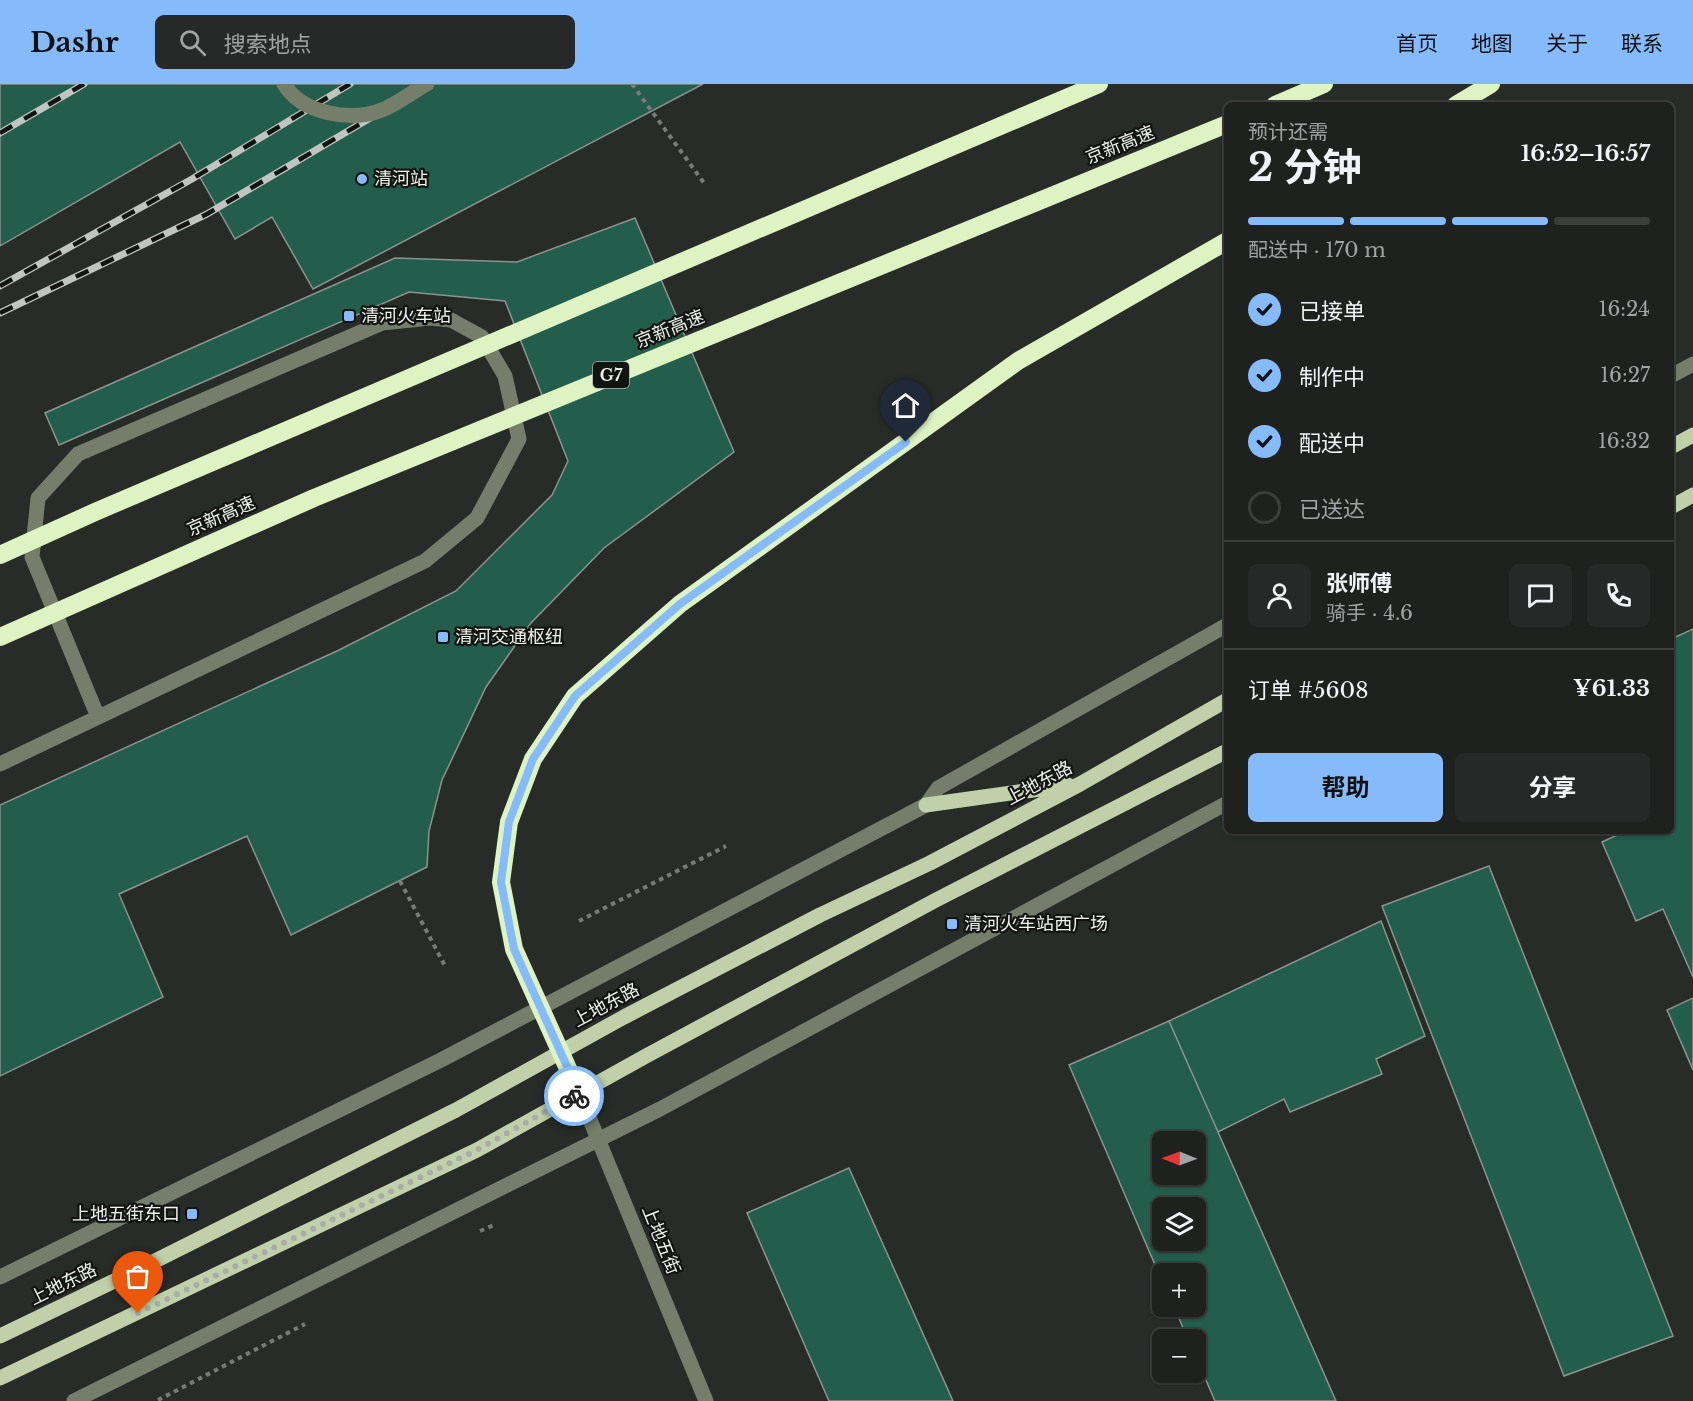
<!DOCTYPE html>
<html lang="zh">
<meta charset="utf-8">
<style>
:root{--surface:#1e211e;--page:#262927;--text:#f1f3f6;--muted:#a1a3a4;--line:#3c3e3c;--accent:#85bbfb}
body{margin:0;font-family:"Libre Baskerville","Noto Sans SC",serif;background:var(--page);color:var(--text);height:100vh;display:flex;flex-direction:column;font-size:22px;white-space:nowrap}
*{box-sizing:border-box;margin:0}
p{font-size:20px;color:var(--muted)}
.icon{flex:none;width:33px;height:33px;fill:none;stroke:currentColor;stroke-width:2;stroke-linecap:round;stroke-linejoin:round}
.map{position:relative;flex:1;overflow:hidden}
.side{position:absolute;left:1224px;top:18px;width:450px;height:732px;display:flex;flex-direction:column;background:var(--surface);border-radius:9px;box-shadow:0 2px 4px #0004,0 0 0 2px var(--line)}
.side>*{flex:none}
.needle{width:39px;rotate:271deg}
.buttons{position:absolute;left:1152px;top:1047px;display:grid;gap:12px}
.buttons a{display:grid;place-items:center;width:54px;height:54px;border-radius:9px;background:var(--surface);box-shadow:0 2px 4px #0004,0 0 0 2px var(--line);font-size:30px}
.pin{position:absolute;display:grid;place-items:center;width:51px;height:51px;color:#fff;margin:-62px -26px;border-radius:50% 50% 50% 0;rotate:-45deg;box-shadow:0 0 6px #0007}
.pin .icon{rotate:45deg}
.courier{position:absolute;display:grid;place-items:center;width:60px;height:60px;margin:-30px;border:4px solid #85bbfb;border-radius:50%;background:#fff;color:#222;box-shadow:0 2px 8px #0007}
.summary em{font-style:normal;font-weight:700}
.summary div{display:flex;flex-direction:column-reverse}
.summary{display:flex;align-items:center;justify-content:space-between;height:102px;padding:0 24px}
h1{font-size:39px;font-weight:700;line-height:45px}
.bar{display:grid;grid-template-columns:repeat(4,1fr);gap:9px 6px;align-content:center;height:72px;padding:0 24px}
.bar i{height:8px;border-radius:4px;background:var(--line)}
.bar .on{background:var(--accent)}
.bar p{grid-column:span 4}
.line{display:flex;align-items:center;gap:15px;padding:0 24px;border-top:2px solid var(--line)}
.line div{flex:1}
.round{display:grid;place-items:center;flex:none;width:63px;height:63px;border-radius:9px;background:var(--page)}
ol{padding:0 24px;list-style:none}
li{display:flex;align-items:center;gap:18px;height:66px}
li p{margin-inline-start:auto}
li .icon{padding:6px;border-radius:50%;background:var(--accent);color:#111;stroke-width:4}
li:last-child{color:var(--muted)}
li i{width:33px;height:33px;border:3px solid var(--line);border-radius:50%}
.button{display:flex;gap:12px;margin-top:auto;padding:12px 24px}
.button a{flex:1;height:69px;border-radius:9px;background:var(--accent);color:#111;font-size:24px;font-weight:700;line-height:69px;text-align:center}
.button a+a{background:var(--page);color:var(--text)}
header{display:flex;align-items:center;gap:36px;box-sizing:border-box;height:84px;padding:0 30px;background:var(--accent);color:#111}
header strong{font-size:28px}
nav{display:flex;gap:33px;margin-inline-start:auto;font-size:21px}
.search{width:420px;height:54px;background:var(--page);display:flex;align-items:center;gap:15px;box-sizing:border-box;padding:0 21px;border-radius:9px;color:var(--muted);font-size:22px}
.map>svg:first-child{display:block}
.building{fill:#235d4b;stroke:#8c9390;stroke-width:1.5;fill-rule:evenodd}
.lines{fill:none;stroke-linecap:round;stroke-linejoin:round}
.path{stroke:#787b78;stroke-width:4;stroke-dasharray:4.5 4.5;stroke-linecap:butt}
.minor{stroke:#757e6a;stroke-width:15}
.major{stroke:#c0d1a9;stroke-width:15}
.highway{stroke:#ddf3c2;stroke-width:18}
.rail-casing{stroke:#c1c5c1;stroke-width:7}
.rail{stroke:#121412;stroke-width:4.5;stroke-dasharray:14;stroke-linecap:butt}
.minor-bridge{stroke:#757e6a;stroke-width:15}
.highway-bridge{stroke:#ddf3c2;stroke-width:18}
.done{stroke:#a9ada9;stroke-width:6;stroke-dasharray:0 10.8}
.route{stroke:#85bbfb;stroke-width:8}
.poi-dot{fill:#85bbfb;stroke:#121412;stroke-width:2}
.labels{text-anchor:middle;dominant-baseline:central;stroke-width:4.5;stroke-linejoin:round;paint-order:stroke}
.shield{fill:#121412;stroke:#adafad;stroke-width:1.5}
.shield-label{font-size:16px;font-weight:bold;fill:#eff2ef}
.street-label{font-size:18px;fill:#eff2ef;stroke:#121412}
.poi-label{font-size:18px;fill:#eff2ef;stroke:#121412;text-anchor:start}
</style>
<header>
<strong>Dashr</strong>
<div class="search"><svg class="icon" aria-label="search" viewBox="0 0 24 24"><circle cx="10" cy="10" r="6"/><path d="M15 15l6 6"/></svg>搜索地点</div>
<nav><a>首页</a><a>地图</a><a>关于</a><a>联系</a></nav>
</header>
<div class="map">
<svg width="1693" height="1317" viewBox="0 0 1693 1317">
<rect width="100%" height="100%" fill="#282c28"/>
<path class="building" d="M0 0H703L313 205 272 133 235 155 180 58 0 162Z
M635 134 734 368 604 464 531 539 486 603 442 696 429 747 427 783 291 851 247 752 119 810 163 913 0 992V721L337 567 456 507 552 411 568 377 505 217 409 208 59 361 45 329 395 174 517 178Z
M1693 545V893L1663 825 1636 837 1602 758 1626 747H1671V555Z
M1489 782 1673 1252 1564 1292 1382 822Z
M1381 837 1425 952 1376 975 1382 990 1290 1028 1284 1015 1218 1048 1169 937Z
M1693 914V986L1667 926Z
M1169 937 1218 1048 1336 1317H1215L1196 1273V1256H1188L1174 1222H1196V1190H1162V1197L1069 981ZM1162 1058H1196V1090H1162ZM1162 1124H1196V1156H1162Z
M849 1084 953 1317H829L747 1129Z"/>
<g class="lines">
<path class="path" d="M632 0 704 99
M400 797 445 882
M579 837 726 762
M480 1147 494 1141
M158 1316 305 1240"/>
<path class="minor" d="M1671 292 1693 280
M0 680 425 477 477 434 519 355 505 292 482 253 451 236 430 234 382 239 78 370 38 414 32 473 98 633
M579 1009 706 1317
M0 1193 441 976 926 721 938 704 1227 541
M74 1317 660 1025 1227 719"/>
<path class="major" d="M1671 363 1693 351
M1671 423 1693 411
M926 721 1068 701
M0 1252 137 1186 456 1026 624 933 820 831 930 779 1080 700 1227 616
M0 1294 477 1066 646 972 936 816 1227 667"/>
<path class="highway" d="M1275 21 1324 0
M1456 21 1491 0
M579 1009 514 865 501 798 509 738 533 675 575 612 680 520 1018 277 1227 157"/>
<g class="rail-casing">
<path id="rail" d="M0 49 84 0
M0 202 192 95 350 0
M0 229 207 130 428 0"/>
</g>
<use href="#rail" class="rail"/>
<path class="minor-bridge" d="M284 0C302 30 351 38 382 26 397 20 412 8 427 0"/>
<path class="highway-bridge" d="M0 471 95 428 1099 0
M0 553 314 414 1227 40"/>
</g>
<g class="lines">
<path class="done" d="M138 1229 477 1066 574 1012"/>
<path class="route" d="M574 1012 579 1009 514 865 501 798 509 738 533 675 575 612 680 520 906 358"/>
</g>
<g class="poi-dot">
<circle cx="362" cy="95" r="6"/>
<rect x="343" y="226" width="12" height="12" rx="3"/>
<rect x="437" y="547" width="12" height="12" rx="3"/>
<rect x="946" y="834" width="12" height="12" rx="3"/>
<rect x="186" y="1124" width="12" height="12" rx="3"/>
</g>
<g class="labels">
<rect class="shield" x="593" y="278" width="36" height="26" rx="4.5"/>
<g class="shield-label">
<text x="611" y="291">G7</text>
</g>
<g class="street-label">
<text transform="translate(1120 61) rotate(-22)">京新高速</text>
<text transform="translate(670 245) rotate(-22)">京新高速</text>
<text transform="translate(221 432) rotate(-24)">京新高速</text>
<text transform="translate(1039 699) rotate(-28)">上地东路</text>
<text transform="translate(606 921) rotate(-28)">上地东路</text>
<text transform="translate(661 1156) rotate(68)">上地五街</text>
<text transform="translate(63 1200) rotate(-26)">上地东路</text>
</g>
<g class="poi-label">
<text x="374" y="95">清河站</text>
<text x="361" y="232">清河火车站</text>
<text x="455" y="553">清河交通枢纽</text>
<text x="964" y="840">清河火车站西广场</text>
<text x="180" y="1130" text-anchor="end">上地五街东口</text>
</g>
</g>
</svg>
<div class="buttons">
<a><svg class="needle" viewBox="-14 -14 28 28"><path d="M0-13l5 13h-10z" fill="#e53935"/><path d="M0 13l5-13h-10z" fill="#a1a3a4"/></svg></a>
<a><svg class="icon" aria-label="layers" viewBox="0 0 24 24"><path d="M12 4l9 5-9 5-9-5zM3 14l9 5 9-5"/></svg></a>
<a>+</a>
<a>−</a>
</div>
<div class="pin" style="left:138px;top:1229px;background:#ea580c"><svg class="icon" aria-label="bag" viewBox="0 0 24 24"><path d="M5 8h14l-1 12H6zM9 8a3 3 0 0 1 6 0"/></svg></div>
<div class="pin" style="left:906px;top:358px;background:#1f2937"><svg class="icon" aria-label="home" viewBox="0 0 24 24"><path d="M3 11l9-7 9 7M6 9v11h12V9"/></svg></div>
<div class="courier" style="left:574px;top:1012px"><svg class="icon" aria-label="bike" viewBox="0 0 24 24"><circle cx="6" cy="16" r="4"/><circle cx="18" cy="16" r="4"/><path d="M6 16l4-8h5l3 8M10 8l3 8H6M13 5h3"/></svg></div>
<section class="side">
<div class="summary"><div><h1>2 分钟</h1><p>预计还需</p></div><em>16:52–16:57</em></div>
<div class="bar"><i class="on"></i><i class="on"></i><i class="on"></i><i></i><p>配送中 · 170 m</p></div>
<ol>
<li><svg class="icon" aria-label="check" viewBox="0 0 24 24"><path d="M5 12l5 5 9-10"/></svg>已接单<p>16:24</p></li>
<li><svg class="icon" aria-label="check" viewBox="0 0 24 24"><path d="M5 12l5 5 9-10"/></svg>制作中<p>16:27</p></li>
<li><svg class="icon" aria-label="check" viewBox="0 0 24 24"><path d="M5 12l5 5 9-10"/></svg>配送中<p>16:32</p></li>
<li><i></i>已送达</li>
</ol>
<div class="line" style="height:108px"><a class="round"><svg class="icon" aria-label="person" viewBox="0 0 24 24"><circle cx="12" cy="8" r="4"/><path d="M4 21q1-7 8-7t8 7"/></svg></a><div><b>张师傅</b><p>骑手 · 4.6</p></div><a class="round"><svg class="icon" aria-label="chat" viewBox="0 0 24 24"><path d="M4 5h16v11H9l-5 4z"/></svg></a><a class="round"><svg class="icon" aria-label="phone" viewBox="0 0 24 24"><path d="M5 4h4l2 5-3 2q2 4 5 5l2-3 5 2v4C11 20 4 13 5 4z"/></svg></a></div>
<div class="line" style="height:78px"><div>订单 #5608</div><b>¥61.33</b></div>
<div class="button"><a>帮助</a><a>分享</a></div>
</section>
</div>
